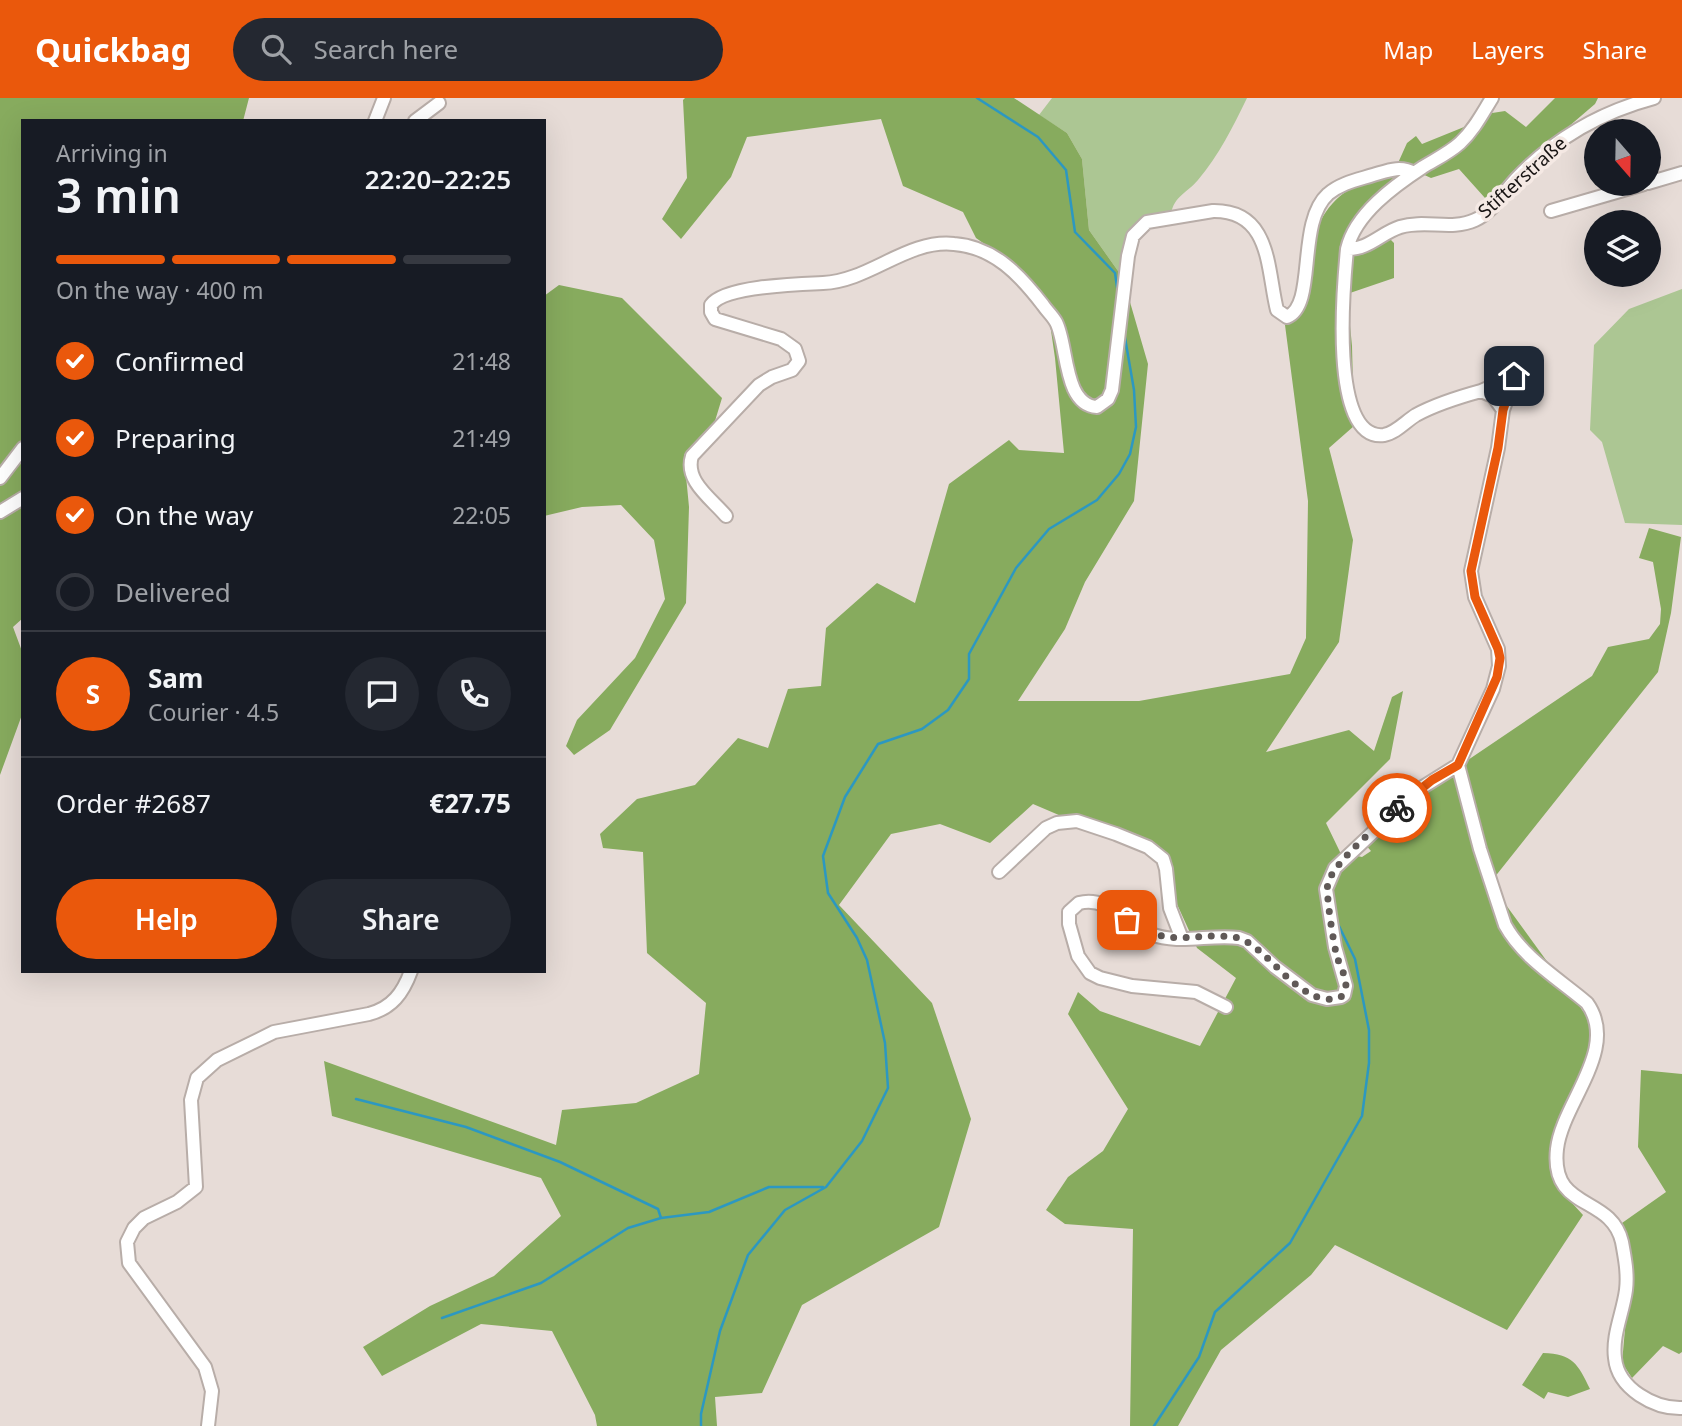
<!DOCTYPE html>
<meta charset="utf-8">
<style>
:root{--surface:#171b24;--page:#242831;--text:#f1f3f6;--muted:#9ea1a6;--line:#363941;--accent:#ea580c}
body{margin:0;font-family:"Noto Sans",sans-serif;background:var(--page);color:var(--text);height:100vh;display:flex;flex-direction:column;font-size:26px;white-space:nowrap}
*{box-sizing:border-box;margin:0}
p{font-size:23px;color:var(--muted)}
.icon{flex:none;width:38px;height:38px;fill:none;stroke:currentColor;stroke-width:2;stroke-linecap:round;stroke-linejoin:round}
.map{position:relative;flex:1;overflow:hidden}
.panel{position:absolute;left:21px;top:21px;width:525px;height:854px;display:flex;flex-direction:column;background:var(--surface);border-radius:0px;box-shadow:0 7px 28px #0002}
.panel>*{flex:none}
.needle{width:46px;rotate:160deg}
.buttons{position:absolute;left:1584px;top:21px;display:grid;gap:14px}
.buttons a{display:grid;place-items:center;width:77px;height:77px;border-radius:50%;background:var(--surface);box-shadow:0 7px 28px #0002;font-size:35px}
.pin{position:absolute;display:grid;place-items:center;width:60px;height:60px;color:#fff;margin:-30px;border-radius:14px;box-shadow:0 4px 10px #0006}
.courier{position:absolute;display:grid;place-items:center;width:70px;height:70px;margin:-35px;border:5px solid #ea580c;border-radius:50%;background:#fff;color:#222;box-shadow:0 2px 9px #0007}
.summary em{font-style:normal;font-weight:600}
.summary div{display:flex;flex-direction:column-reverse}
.summary{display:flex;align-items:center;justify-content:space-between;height:119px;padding:0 35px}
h1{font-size:46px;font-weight:600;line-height:52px}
.bar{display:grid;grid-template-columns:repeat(4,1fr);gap:10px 7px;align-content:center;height:84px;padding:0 35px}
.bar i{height:9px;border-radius:5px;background:var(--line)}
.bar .current{background:var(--accent)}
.bar p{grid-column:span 4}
.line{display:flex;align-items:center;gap:18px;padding:0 35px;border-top:2px solid var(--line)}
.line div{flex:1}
.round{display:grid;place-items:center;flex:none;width:74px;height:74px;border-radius:37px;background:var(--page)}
ol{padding:0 35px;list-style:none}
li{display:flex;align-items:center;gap:21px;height:77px}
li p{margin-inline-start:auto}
li .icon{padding:7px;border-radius:50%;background:var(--accent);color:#fff;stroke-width:4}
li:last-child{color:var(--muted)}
li i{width:38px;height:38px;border:4px solid var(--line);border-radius:50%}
.cta{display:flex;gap:14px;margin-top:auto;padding:14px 35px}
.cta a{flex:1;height:80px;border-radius:42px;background:var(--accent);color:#fff;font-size:28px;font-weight:600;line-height:80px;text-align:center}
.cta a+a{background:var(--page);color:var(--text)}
header{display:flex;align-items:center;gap:42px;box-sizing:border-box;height:98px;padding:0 35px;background:var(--accent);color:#fff}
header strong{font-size:33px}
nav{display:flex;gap:38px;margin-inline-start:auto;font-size:24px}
.search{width:490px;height:63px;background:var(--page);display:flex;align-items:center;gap:18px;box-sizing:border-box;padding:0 24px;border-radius:38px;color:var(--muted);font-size:26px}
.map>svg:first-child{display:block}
.green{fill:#acc693}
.forest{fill:#87ab5e}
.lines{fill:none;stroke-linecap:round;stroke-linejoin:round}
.stream{stroke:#2c98c1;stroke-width:2.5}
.minor-casing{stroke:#b8ada8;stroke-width:16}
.minor{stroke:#fff;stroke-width:12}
.done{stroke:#605957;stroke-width:7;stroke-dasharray:0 12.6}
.route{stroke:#ea580c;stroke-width:9}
.labels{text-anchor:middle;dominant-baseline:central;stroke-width:7;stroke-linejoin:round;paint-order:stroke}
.street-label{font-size:19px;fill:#171312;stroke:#f5e9e4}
</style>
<header>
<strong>Quickbag</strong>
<div class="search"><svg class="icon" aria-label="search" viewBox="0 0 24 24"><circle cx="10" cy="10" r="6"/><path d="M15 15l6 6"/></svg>Search here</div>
<nav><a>Map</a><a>Layers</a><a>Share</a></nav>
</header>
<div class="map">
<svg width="1682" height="1328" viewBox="0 0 1682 1328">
<rect width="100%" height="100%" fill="#e7dcd7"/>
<path class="green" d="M1052 0H1247C1233 29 1219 57 1198 82 1187 95 1174 98 1171 116L1144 121 1123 180 1089 132 1082 61 1067 35 1039 17Z
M1682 191V427L1625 425 1602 344 1590 332 1594 247 1629 211Z"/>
<path class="forest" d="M0 0H249L243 23H23V520L13 529 23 556V614L0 677Z
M685 0H1014L1067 35 1082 61 1089 132 1123 180 1148 266 1134 403 1085 484 1065 531 1018 603H1139L1290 576 1306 540 1308 403 1285 227 1304 212C1310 163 1307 114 1355 88 1367 82 1384 80 1397 76L1359 117 1343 152 1387 138 1394 145V180L1347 196 1352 248 1354 328 1329 350 1353 442 1339 544 1266 654 1349 632 1374 653 1392 599 1403 593 1390 661 1326 725 1340 754 1362 759 1371 753 1364 745 1462 666 1592 578 1608 549 1649 541 1660 526 1661 511 1653 464 1639 460 1649 430 1681 439 1671 515 1658 574 1490 785 1591 924 1593 958 1556 1031 1551 1066 1562 1094 1583 1117 1507 1232 1335 1147 1311 1177 1221 1252 1178 1328H1130L1133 1131 1065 1126 1046 1112 1068 1079 1103 1053 1128 1011 1068 916 1078 894 1100 913 1200 948 1236 880 1197 850 1155 758 1033 706 990 745 940 726 891 736 839 807 932 905 971 1021 939 1129 802 1207 762 1295 715 1299 717 1328H597L595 1317 552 1233 481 1226 382 1278 363 1249 430 1208 494 1178 561 1118 541 1080 332 1018 324 963 556 1047 562 1012 636 1005 699 976 706 905 647 855 643 754 603 750 600 736 637 701 695 687 738 640 768 650 788 591 821 588 826 530 877 485 915 505 949 386 1009 342 1019 352 1064 355 1055 260 1047 205 1017 169 976 140 963 114 903 88 881 21 747 39 731 79 681 141 662 121 687 80 683 2Z
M1555 0H1598L1595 6 1485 100 1459 71 1431 80 1398 65 1407 45 1416 38 1422 46 1464 29 1473 18 1505 13 1526 29Z
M559 187 622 200 722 300 715 323 684 357 689 409 686 505 610 632 574 657 566 648 577 622 635 560 665 501 654 442 621 407 582 409 544 418V198Z
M1641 972 1682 976V1254L1679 1256 1663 1248 1632 1280 1622 1265 1631 1163 1622 1125 1666 1094 1638 1049Z
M1543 1255C1573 1256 1578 1266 1590 1291L1568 1299 1548 1294 1544 1301 1522 1287Z"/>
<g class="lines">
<path class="stream" d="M977 0 1038 39 1066 72 1075 134 1115 175 1118 196
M356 1001 466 1029 560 1064 658 1111 661 1120
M442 1220 541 1185 628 1130 661 1120 709 1114 769 1089H823
M701 1328V1316L720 1233 748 1157 785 1112 826 1089 862 1043 888 990 885 945 867 862 857 840 828 795 823 758 845 699 878 646 922 631 948 612 969 581V556L1016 470 1049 431 1097 402 1119 376 1130 356 1136 329 1134 292 1124 234
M1154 1328 1199 1259 1215 1214 1290 1145 1362 1018 1369 965V932L1355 861 1337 824"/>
<g class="minor-casing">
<path id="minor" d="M1492 0C1482 16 1474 32 1460 45 1449 55 1436 61 1423 69 1394 88 1355 116 1347 151 1344 182 1328 344 1384 337 1396 335 1406 323 1416 317 1436 306 1459 299 1481 293L1493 298 1503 312
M375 23 384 0
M415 23 439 5
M1648 85 1682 75
M1551 113 1644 86
M1347 151C1368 152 1381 135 1400 129 1425 121 1451 133 1475 122 1493 114 1503 95 1516 81 1554 41 1601 14 1654 0
M1515 278 1503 312 1498 350 1471 473 1475 499 1498 551 1499 568 1493 591 1458 667 1480 751 1505 827C1523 860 1559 881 1587 905 1620 951 1562 1005 1557 1051 1550 1114 1611 1096 1622 1144 1625 1160 1628 1176 1626 1192 1623 1215 1612 1237 1615 1260 1618 1291 1655 1311 1682 1310
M1481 293 1515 278
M0 380 23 350
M0 414 23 400
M726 418C712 401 684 383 692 358L759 287 772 279 792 272 799 263 795 251 781 241 715 221 711 214V207C724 188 800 186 823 185 870 183 907 141 954 146 994 149 1020 177 1043 207 1047 213 1052 217 1056 224 1068 246 1063 307 1097 309L1108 301 1112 292 1128 158 1133 138 1147 124 1213 113C1272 112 1267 173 1277 212L1287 219C1317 207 1296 125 1328 96 1341 85 1357 82 1373 77 1387 73 1400 67 1414 75
M999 774 1046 730 1057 725 1077 723 1116 736 1148 749 1163 761 1166 771 1170 810 1182 841
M1226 909 1196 894 1132 888 1100 880 1090 875 1078 858 1069 826V814L1079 805C1108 797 1127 827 1151 836 1179 847 1210 836 1239 840L1247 843 1275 869 1312 897 1327 901 1341 899 1344 897 1346 888 1335 849 1326 791 1335 770 1418 692 1458 667
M208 1328 212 1293 205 1269 129 1165 127 1144 134 1130 144 1120 177 1104 196 1089 191 1002 197 980 217 962 274 934 369 916C392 910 403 895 411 873"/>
</g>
<use href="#minor" class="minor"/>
</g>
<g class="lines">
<path class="done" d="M1127 822C1173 853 1192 832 1239 840 1268 852 1285 886 1315 898 1323 902 1340 904 1344 895 1350 885 1340 868 1337 859 1334 848 1325 793 1328 785 1334 764 1380 726 1397 710"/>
<path class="route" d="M1397 710 1432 682 1458 667 1497 579 1500 560 1498 551 1475 499 1471 473 1498 350 1503 312 1514 278"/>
</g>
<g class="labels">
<g class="street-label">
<text transform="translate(1522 79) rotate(-42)">Stifterstraße</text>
</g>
</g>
</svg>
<div class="buttons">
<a><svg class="needle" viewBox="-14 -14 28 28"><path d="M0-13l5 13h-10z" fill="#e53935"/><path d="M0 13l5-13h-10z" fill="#9ea1a6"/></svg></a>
<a><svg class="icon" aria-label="layers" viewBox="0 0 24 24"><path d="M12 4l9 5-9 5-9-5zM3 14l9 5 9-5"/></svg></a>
</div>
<div class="pin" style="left:1127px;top:822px;background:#ea580c"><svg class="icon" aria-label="bag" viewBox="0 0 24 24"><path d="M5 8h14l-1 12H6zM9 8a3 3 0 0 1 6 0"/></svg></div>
<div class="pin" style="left:1514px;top:278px;background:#1f2937"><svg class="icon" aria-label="home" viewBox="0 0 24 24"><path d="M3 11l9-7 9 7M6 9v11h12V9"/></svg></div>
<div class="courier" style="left:1397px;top:710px"><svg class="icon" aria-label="bike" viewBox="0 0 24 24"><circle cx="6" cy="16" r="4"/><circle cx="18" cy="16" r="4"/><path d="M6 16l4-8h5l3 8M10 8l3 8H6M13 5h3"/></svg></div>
<section class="panel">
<div class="summary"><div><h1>3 min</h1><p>Arriving in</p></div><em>22:20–22:25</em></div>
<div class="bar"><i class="current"></i><i class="current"></i><i class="current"></i><i></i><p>On the way · 400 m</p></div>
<ol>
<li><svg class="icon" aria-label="check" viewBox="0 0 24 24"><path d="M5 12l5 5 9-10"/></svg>Confirmed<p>21:48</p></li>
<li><svg class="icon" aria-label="check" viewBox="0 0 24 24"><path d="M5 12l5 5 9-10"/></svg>Preparing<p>21:49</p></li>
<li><svg class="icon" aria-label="check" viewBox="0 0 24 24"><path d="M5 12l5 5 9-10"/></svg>On the way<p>22:05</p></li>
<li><i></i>Delivered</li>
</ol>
<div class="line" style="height:126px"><b class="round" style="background:var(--accent);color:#fff">S</b><div><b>Sam</b><p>Courier · 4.5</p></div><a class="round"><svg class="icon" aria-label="chat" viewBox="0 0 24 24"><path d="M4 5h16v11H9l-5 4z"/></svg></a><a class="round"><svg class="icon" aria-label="phone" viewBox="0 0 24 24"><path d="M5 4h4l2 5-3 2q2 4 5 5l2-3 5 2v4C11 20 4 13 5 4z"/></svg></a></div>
<div class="line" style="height:91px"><div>Order #2687</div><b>€27.75</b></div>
<div class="cta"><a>Help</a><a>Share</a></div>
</section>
</div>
